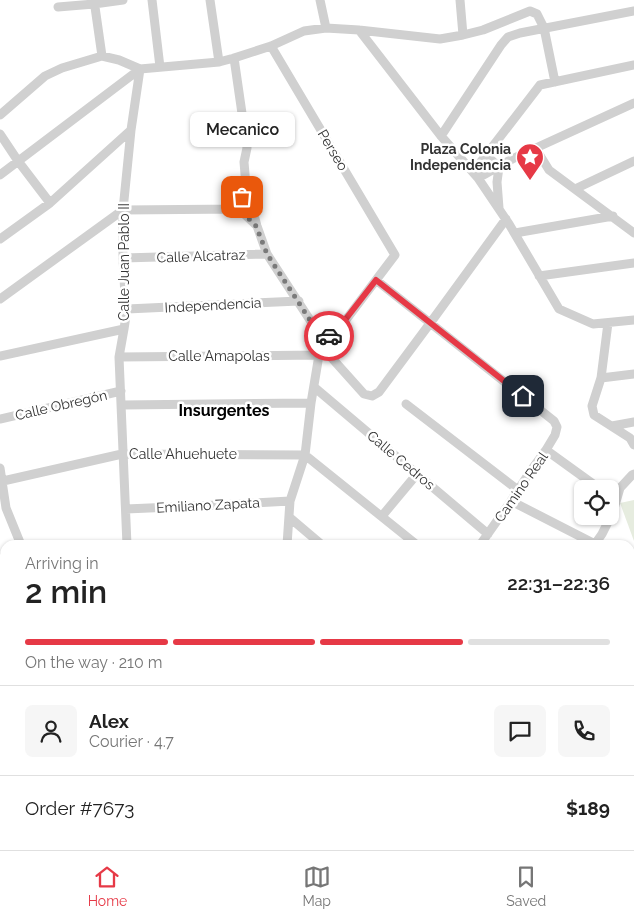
<!DOCTYPE html>
<meta charset="utf-8">
<style>
:root{--surface:#fff;--page:#f6f6f6;--text:#222;--muted:#767676;--line:#e0e0e0;--accent:#e63946}
body{margin:0;font-family:Raleway,sans-serif;background:var(--page);color:var(--text);height:100vh;display:flex;flex-direction:column;font-size:19px;white-space:nowrap}
*{box-sizing:border-box;margin:0}
p{font-size:16px;color:var(--muted)}
.icon{flex:none;width:28px;height:28px;fill:none;stroke:currentColor;stroke-width:2;stroke-linecap:round;stroke-linejoin:round}
.map{position:relative;flex:1;overflow:hidden}
.panel{position:absolute;left:0px;top:540px;width:635px;height:310px;display:flex;flex-direction:column;background:var(--surface);border-radius:15px 15px 0 0;box-shadow:0 1px 4px #0004}
.panel>*{flex:none}
.buttons{position:absolute;left:574px;top:480px;display:grid;gap:10px}
.buttons a{display:grid;place-items:center;width:45px;height:45px;border-radius:8px;background:var(--surface);box-shadow:0 1px 4px #0004;font-size:25px}
.pin{position:absolute;display:grid;place-items:center;width:42px;height:42px;color:#fff;margin:-21px;border-radius:10px;box-shadow:0 2px 8px #0006}
.courier{position:absolute;display:grid;place-items:center;width:50px;height:50px;margin:-25px;border:4px solid #e63946;border-radius:50%;background:#fff;color:#222;box-shadow:0 1px 6px #0007}
.bubble{position:absolute;height:35px;border-radius:8px;background:var(--surface);box-shadow:0 1px 4px #0004;font-size:16px;font-weight:600;line-height:35px;text-align:center}
.head em{font-style:normal;font-weight:600}
.head div{display:flex;flex-direction:column-reverse}
.head{display:flex;align-items:center;justify-content:space-between;height:85px;padding:0 25px}
h1{font-size:32px;font-weight:600;line-height:38px}
.bar{display:grid;grid-template-columns:repeat(4,1fr);gap:8px 5px;align-content:center;height:60px;padding:0 25px}
.bar i{height:6px;border-radius:4px;background:var(--line)}
.bar .on{background:var(--accent)}
.bar p{grid-column:span 4}
.line{display:flex;align-items:center;gap:12px;padding:0 25px;border-top:1px solid var(--line)}
.line div{flex:1}
.round{display:grid;place-items:center;flex:none;width:52px;height:52px;border-radius:8px;background:var(--page)}
.dock{display:flex;justify-content:space-around;align-items:center;height:70px;border-top:1px solid var(--line);background:var(--surface);font-size:14px;color:var(--muted)}
.dock a{display:grid;justify-items:center;gap:2px}
.dock .on{color:var(--accent)}
.map>svg:first-child{display:block}
.green{fill:#e6ecdf}
.lines{fill:none;stroke-linecap:round;stroke-linejoin:round}
.street{stroke:#d0d0d0;stroke-width:9}
.done{stroke:#7a7a7a;stroke-width:5;stroke-dasharray:0 9}
.route{stroke:#e63946;stroke-width:6}
.labels{text-anchor:middle;dominant-baseline:central;stroke-width:5;stroke-linejoin:round;paint-order:stroke}
.poi-label{font-size:14px;font-weight:bold;fill:#333;stroke:#fff;text-anchor:end}
.street-label{font-size:14px;fill:#333;stroke:#fff}
.quarter-label{font-size:16px;font-weight:bold;fill:#000;stroke:#fff}
</style>
<div class="map">
<svg width="634" height="850" viewBox="0 0 634 850">
<rect width="100%" height="100%" fill="#fff"/>
<path class="green" d="M634 500V541L620 503Z"/>
<g class="lines">
<path class="street" d="M94 0 102 56
M152 0 160 67
M210 0 219 62
M320 0 326 28
M460 0 463 35
M58 7 94 4 123 0
M359 30 441 136 478 178 509 224 559 309 593 324 634 320
M271 46 395 255 339 329 323 340
M234 58 247 148 244 162 246 186 257 226 267 254 323 340
M0 115 45 76 62 68 102 56 119 60 140 69 219 62 234 58 271 46 304 31 326 28 359 30 440 39 463 35 483 30 530 11 537 14 544 28 555 82
M0 134 18 161 50 203
M441 136 501 45 508 37 520 33 634 11
M536 149 549 170 634 233
M486 155 499 167 497 182 499 208
M473 172 540 85 634 65
M0 175 140 69
M478 178 514 158 634 103
M575 189 634 161
M239 209 246 186
M515 233 613 216
M0 239 50 203 131 130
M123 258 267 254
M539 276 634 263
M376 280 554 421 557 427 555 435 546 450 530 472 511 501 480 545
M0 299 123 210 239 209 257 226
M127 309 299 301
M608 323 601 378 592 406 594 415 630 438 634 445
M321 346 364 394 372 396 379 392 431 322 506 219
M0 356 124 329
M119 357 319 355
M601 378 634 374
M314 387 488 534
M406 404 518 490
M122 405 311 403
M0 419 121 391
M612 426 634 422
M546 450 600 489
M0 468 6 508 21 545
M3 481 122 454 305 455 417 545
M511 501 595 544
M126 509 218 505 290 501
M382 516 417 474
M289 517 322 545
M595 544 602 534 613 512 620 488 632 475 634 474
M127 545 119 357 124 329 127 309 125 297 123 258V210L131 130 140 69
M287 545 290 501 305 455 311 403 319 355 323 342
M0 557H5
M630 571 634 575
M0 596H5
M0 662 5 696
M634 685 633 707 634 708
M0 734 5 733
M0 801 5 817
M0 841 5 837
M61 845 62 850
M262 845 333 850
M385 845 386 850
M435 845 436 850
M485 845 487 850
M539 845 540 850
M10 850V845
M547 850 552 845"/>
</g>
<g class="lines">
<path class="done" d="M242 197 239 209 256 226 267 254 323 340 329 336"/>
<path class="route" d="M329 336 338 329 376 280 523 396"/>
</g>
<defs>
<g id="sight-pin" transform="scale(1.4375)"><path d="M0 17L-7.5 6A9.5 9.5 0 1 1 7.5 6Z" fill="#e63946" stroke="#fff"/><path d="M0-6L1.8-2.2L6-1.7L2.9 1.2L3.7 5.4L0 3.3L-3.7 5.4L-2.9 1.2L-6-1.7L-1.8-2.2Z" fill="#fff"/></g>
</defs>
<g fill-rule="evenodd">
<use href="#sight-pin" x="530" y="157"/>
</g>
<g class="labels">
<g class="poi-label">
<text x="511" y="149">Plaza Colonia<tspan x="511" dy="16">Independencia</tspan></text>
</g>
<g class="street-label">
<text transform="translate(333 150) rotate(59)">Perseo</text>
<text transform="translate(201 256) rotate(-2)">Calle Alcatraz</text>
<text transform="translate(124 262) rotate(-90)">Calle Juan Pablo II</text>
<text transform="translate(213 305) rotate(-3)">Independencia</text>
<text x="219" y="356">Calle Amapolas</text>
<text transform="translate(61 405) rotate(-13)">Calle Obregón</text>
<text x="183" y="454">Calle Ahuehuete</text>
<text transform="translate(401 460) rotate(40)">Calle Cedros</text>
<text transform="translate(521 487) rotate(-55)">Camino Real</text>
<text transform="translate(208 505) rotate(-3)">Emiliano Zapata</text>
</g>
<g class="quarter-label">
<text x="224" y="410">Insurgentes</text>
</g>
</g>
</svg>
<div class="buttons">
<a><svg class="icon" aria-label="locate" viewBox="0 0 24 24"><circle cx="12" cy="12" r="6"/><path d="M12 2v4M12 18v4M2 12h4M18 12h4"/></svg></a>
</div>
<div class="pin" style="left:242px;top:197px;background:#ea580c"><svg class="icon" aria-label="bag" viewBox="0 0 24 24"><path d="M5 8h14l-1 12H6zM9 8a3 3 0 0 1 6 0"/></svg></div>
<div class="pin" style="left:523px;top:396px;background:#1f2937"><svg class="icon" aria-label="home" viewBox="0 0 24 24"><path d="M3 11l9-7 9 7M6 9v11h12V9"/></svg></div>
<div class="courier" style="left:329px;top:336px"><svg class="icon" aria-label="car" viewBox="0 0 24 24"><path d="M5 17H2v-5l4-1 3-4h7l3 4 3 1v5h-3M9 17h6M6 11h13"/><circle cx="7" cy="17" r="2"/><circle cx="17" cy="17" r="2"/></svg></div>
<div class="bubble" style="left:190px;top:112px;width:105px">Mecanico</div>
<section class="panel">
<div class="head"><div><h1>2 min</h1><p>Arriving in</p></div><em>22:31–22:36</em></div>
<div class="bar"><i class="on"></i><i class="on"></i><i class="on"></i><i></i><p>On the way · 210 m</p></div>
<div class="line" style="height:90px"><a class="round"><svg class="icon" aria-label="person" viewBox="0 0 24 24"><circle cx="12" cy="8" r="4"/><path d="M4 21q1-7 8-7t8 7"/></svg></a><div><b>Alex</b><p>Courier · 4.7</p></div><a class="round"><svg class="icon" aria-label="chat" viewBox="0 0 24 24"><path d="M4 5h16v11H9l-5 4z"/></svg></a><a class="round"><svg class="icon" aria-label="phone" viewBox="0 0 24 24"><path d="M5 4h4l2 5-3 2q2 4 5 5l2-3 5 2v4C11 20 4 13 5 4z"/></svg></a></div>
<div class="line" style="height:65px"><div>Order #7673</div><b>$189</b></div>
</section>
</div>
<nav class="dock">
<a class="on"><svg class="icon" aria-label="home" viewBox="0 0 24 24"><path d="M3 11l9-7 9 7M6 9v11h12V9"/></svg>Home</a>
<a><svg class="icon" aria-label="map" viewBox="0 0 24 24"><path d="M3 6l6-2 6 2 6-2v14l-6 2-6-2-6 2zM9 4v14M15 6v14"/></svg>Map</a>
<a><svg class="icon" aria-label="saved" viewBox="0 0 24 24"><path d="M7 4h10v16l-5-4-5 4z"/></svg>Saved</a>
</nav>
